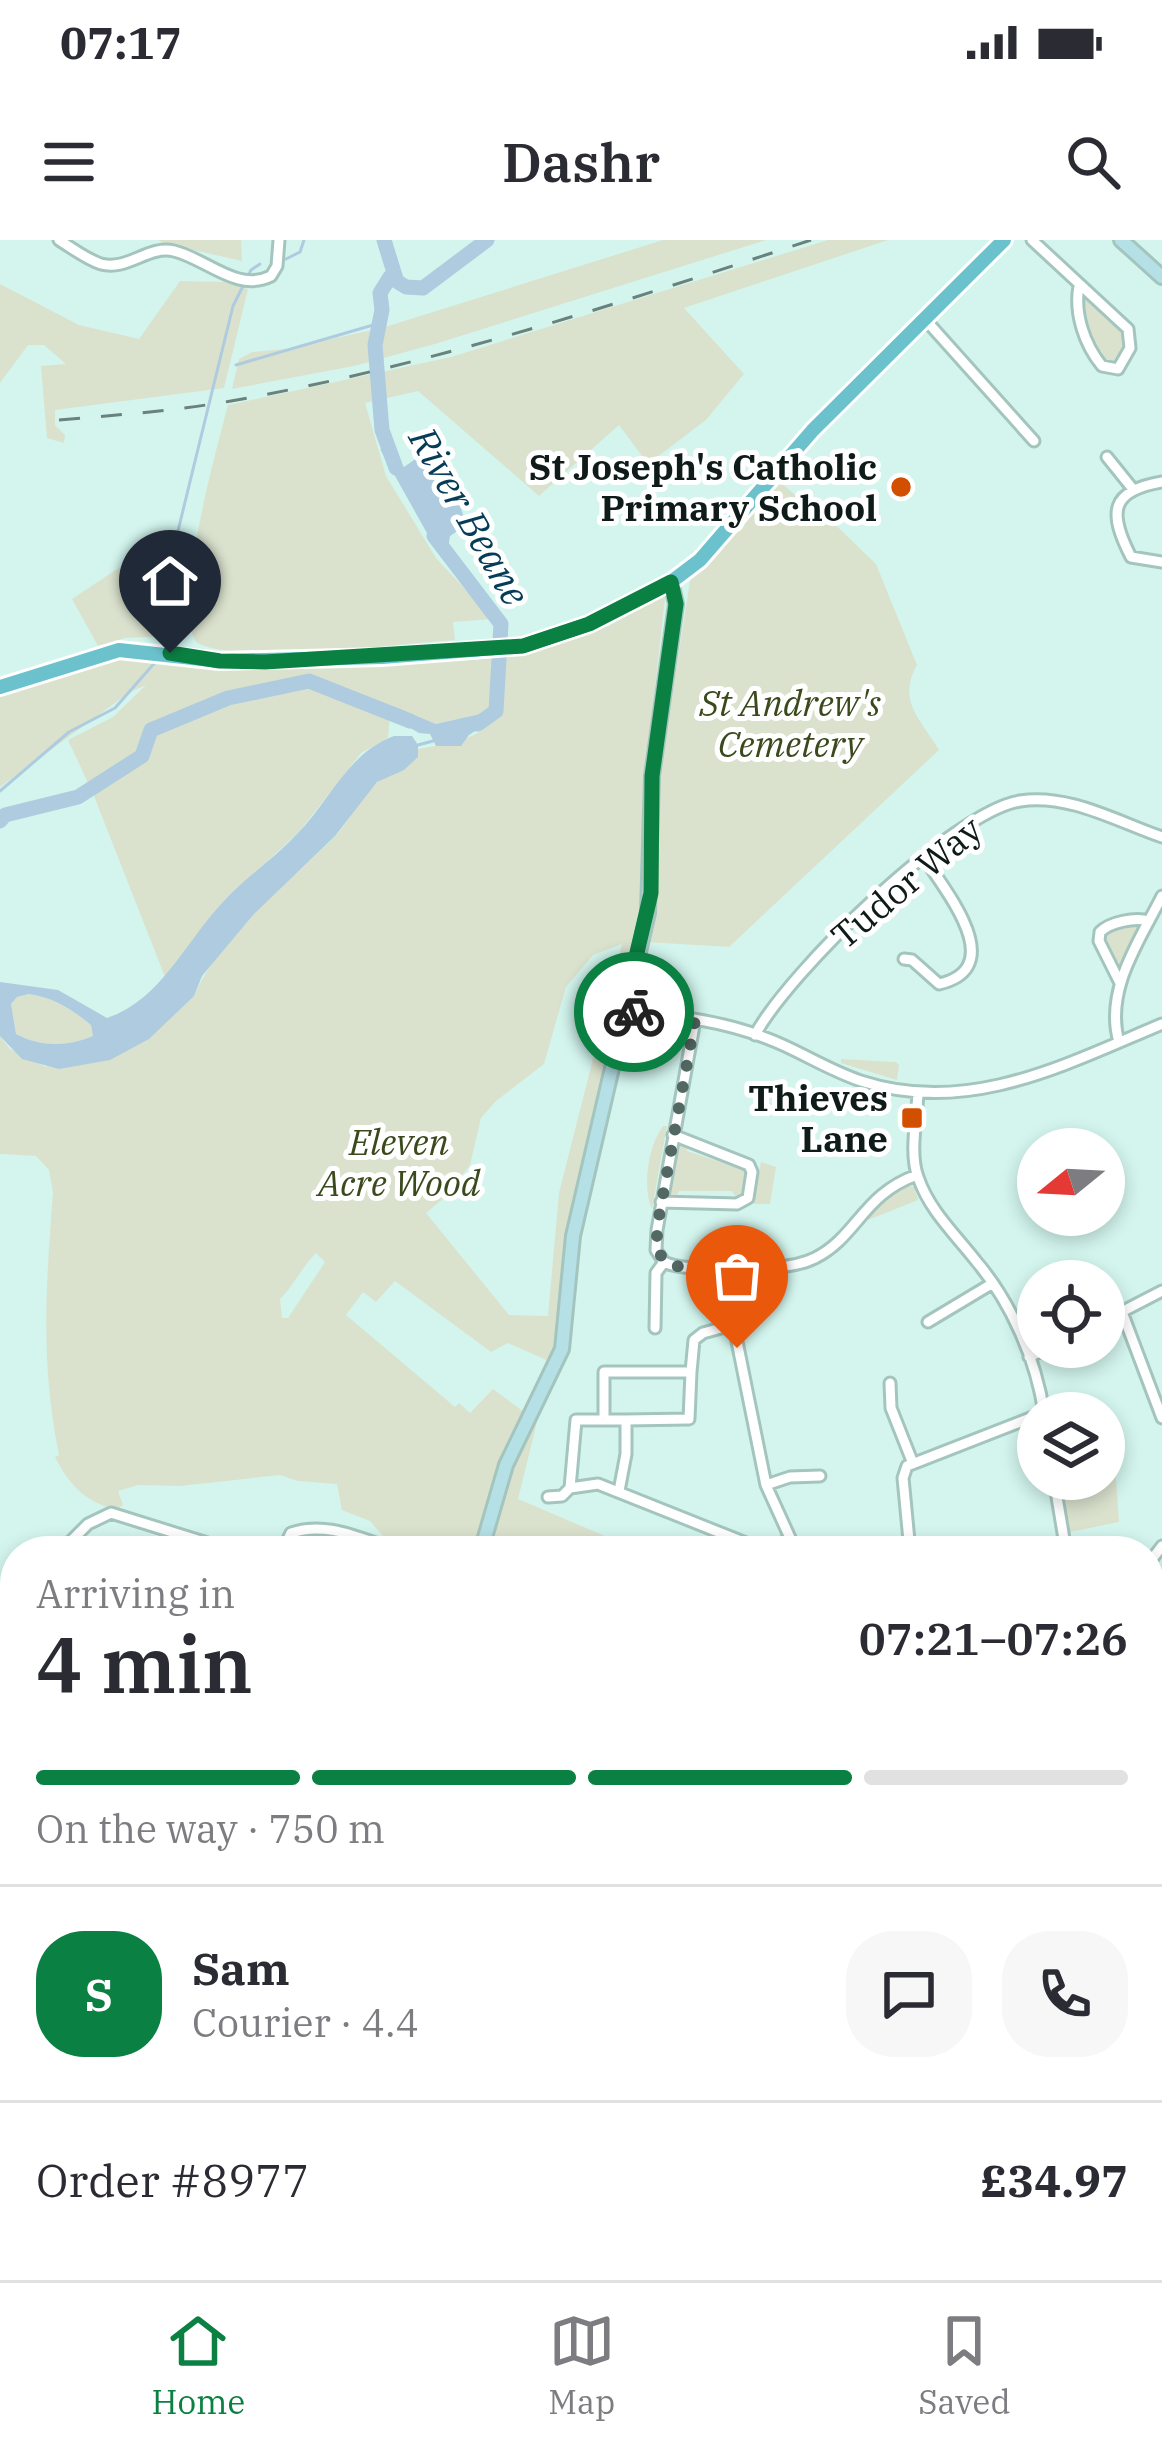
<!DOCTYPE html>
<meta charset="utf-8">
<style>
:root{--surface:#fff;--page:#f7f7f7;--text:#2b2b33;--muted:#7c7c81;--line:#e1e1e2;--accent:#0b8043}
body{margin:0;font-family:"IBM Plex Serif",serif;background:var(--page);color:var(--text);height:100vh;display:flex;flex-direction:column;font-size:45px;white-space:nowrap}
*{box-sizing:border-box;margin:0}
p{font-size:39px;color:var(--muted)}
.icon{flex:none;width:66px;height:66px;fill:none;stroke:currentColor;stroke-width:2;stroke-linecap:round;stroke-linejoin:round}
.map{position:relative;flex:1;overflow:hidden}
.drawer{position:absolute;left:0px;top:1296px;width:1164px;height:744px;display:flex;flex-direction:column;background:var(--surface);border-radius:48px 48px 0 0;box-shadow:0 6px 18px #0003}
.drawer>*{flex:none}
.needle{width:78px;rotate:252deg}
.buttons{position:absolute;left:1017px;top:888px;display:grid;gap:24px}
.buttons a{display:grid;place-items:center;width:108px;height:108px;border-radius:50%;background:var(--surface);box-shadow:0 6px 18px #0003;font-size:60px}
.pin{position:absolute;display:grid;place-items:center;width:102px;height:102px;color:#fff;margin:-123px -51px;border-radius:50% 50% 50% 0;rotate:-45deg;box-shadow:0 0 12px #0007}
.pin .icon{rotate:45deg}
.courier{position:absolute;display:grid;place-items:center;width:120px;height:120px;margin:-60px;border:9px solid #0b8043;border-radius:50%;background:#fff;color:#222;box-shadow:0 3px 15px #0007}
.headline em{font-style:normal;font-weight:600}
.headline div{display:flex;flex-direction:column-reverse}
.headline{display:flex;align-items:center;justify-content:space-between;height:204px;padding:0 36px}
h1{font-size:78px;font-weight:600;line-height:90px}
.bar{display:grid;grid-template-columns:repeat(4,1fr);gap:18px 12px;align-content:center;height:144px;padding:0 36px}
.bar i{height:15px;border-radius:9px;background:var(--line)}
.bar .selected{background:var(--accent)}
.bar p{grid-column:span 4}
.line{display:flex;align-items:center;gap:30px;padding:0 36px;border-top:3px solid var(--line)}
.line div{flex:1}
.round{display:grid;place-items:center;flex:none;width:126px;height:126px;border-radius:48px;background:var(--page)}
.status{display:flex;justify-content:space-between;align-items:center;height:84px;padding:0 60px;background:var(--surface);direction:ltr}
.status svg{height:33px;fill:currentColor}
header{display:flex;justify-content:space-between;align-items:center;height:156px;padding:0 36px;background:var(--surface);font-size:54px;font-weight:600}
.dock{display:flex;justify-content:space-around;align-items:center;height:168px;border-top:3px solid var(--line);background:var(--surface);font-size:33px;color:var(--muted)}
.dock a{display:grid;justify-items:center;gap:6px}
.dock .selected{color:var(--accent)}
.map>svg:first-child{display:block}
.green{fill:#dae2ce;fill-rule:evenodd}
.water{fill:#aecbdf;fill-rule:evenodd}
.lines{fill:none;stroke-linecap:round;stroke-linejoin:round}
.stream{stroke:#aecbdf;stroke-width:3}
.river{stroke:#aecbdf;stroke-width:15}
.street-casing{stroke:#a4c5be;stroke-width:15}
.secondary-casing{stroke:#a4c5be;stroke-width:18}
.primary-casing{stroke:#fff;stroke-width:20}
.street{stroke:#fff;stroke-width:9}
.secondary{stroke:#b5e0e6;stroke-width:12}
.primary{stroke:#6bc2cd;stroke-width:14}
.rail{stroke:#6a817c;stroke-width:3;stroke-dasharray:21 21;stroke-linecap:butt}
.done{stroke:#536763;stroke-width:12;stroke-dasharray:0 21.6}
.route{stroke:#0b8043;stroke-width:15}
.poi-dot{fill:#d34f00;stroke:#fff;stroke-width:4.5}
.labels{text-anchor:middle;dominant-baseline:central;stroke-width:10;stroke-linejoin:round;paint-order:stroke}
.poi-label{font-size:36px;font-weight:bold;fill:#0e1b18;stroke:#fff;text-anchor:end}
.park-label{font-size:36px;font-style:italic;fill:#3a4a1c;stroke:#fff}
.street-label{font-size:36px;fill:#0e1b18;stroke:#fff}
.water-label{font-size:39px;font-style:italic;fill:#053c58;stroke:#fff}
</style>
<div class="status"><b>07:17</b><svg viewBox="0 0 49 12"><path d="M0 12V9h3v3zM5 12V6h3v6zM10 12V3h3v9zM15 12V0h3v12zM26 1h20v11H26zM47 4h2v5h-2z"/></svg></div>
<header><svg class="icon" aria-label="menu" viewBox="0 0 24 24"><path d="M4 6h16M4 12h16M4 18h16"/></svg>Dashr<svg class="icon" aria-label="search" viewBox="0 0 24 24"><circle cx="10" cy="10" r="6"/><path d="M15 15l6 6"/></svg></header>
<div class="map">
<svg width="1162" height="2040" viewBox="0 0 1162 2040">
<rect width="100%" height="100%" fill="#d3f5ee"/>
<path class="green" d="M159 0H241L242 21 162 3Z
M663 0H766L435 104 354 126 232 149 239 119 252 112 287 109 385 87Z
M828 0H888L684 68 744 134 706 180 648 224 619 185 539 256 418 151 365 163 386 236 436 318 493 379 453 382 455 400C402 403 234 426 196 402 173 364 216 211 228 165L451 117Z
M180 41 225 42 248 49 224 148 55 170V185L65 195 64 203 47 198 41 126 66 124 44 105H28L0 143V44L79 85 139 99Z
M1083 56 1125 94V109L1118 123 1110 127 1097 112 1080 63Z
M778 240 812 270 816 266 876 324 917 425C897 461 920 478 939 510L729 707 646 702 657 643 658 545 691 335Z
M144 311 179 315 174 386 168 396 125 398 98 406 72 359Z
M666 349 645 538 641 662 567 984 559 1092 551 1122 508 1103 491 1112 395 1041 376 1062 363 1052 346 1075 455 1167 459 1163 470 1173 493 1149 524 1172 498 1228 474 1311H418L390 1304 370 1281 342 1270 337 1244 298 1241 280 1235 180 1246 138 1245 118 1251 123 1265 117 1269C86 1264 68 1243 55 1217L59 1215C40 1120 46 1046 53 952L49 930 36 916 0 914V796L10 809 46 827 194 756C223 690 288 645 337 594 351 579 362 554 378 542 390 532 405 529 417 517L418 509C464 501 503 497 503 440L496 444 489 472 436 484 306 439 221 457 151 486 139 513 89 545 68 500 113 477 146 445 130 452 0 547V453L123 416 220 424 513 411 609 386ZM622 704 559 953 548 1076 509 1075 426 973 444 958 470 925 481 878 496 861 544 824 566 747 593 715ZM316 1013 325 1022 288 1078H282L280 1059C291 1049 302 1027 316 1013Z
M309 446 390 475 388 498 361 513 299 592 222 663 165 737 92 551 141 524 155 494 163 490 215 467Z
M1139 682 1143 685 1118 734 1102 697 1105 692Z
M29 754C55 758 71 769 91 785L93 796C67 807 41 807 16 794L11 764 17 757Z
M841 819 896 822 899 825 897 840 841 823Z
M663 886H667L652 969C642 947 648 906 663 886Z
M682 904H688L687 911 742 929 745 923 750 929 746 953 737 959 732 951H679L676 957 671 955 677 907Z
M761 922 776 927 770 964H752Z
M908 945 914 947 918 960 863 982 882 959Z
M532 1181 537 1182 518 1259 640 1311H487L502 1252Z
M1115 1224 1119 1282 1070 1292 1062 1239H1104V1225Z
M0 1581 15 1582V1940L0 1951Z
M1162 1822V1879L1149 1875V1829Z
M801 2025H844L843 2040H797Z
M924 2025H1072L1088 2040H985Z"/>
<path class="water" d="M380 209 393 214 397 223 404 227 424 213 440 225 437 238 447 239 458 258 466 285 450 296 448 308 437 311Z
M392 466 436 484 489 472 495 478 469 495 461 506H436L430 494 419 493 393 478Z
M394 496H412L418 505V517L404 530 377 542 335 596 253 675 202 736 194 756 149 799 110 820 59 829 22 819 0 796V742L58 750 107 778C161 760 185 702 223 662 246 637 275 618 298 593 331 559 348 513 394 496ZM29 754C55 758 71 769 91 785L93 796C67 807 41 807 16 794L11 764 17 757Z"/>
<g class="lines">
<path class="stream" d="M286 19 300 12 304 0
M236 125 380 83
M162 410 171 393 175 303 233 66 251 30 260 24
M418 505 433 501
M0 551 69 492 115 468 158 419"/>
<path class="river" d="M384 0 396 39
M396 228 382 190 375 105 382 70 380 53 390 37 406 47 423 48 487 0
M434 296 501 384 496 471 478 484
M0 581 5 575 78 557 142 516 151 490 228 458 309 441 410 481"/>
<g class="street-casing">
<path id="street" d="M59 0C72 8 86 19 101 24 128 31 148 5 174 11 207 19 237 53 271 36L277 26 279 0
M1032 0 1128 89 1130 108 1118 129 1102 126C1084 104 1074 73 1079 46
M923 77 1034 201
M1107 217 1132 248
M1162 242C1110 251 1108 272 1131 317L1162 322
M904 719 912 720 939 744C1009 728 947 653 925 619
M1120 743 1099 701 1100 692C1110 682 1135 677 1149 681
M623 772C676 774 736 783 785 806 811 818 834 832 861 841 968 876 1064 825 1162 784
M755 795C788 733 952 572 1020 561 1068 553 1118 582 1162 597
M1119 802C1104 750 1140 700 1162 656
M918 853C917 878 909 913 918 937 929 970 955 994 976 1021 1011 1062 1036 1119 1044 1173
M661 962 737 964 748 958 752 932 749 925 673 895
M664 1022C682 1031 709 1026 730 1027 755 1028 791 1030 815 1018 857 997 863 954 917 935
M664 1022 656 1010 657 990 695 780
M722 1027 766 1245 796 1311
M1122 1072 1162 1178
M1104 1081 1162 1051
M928 1082 993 1043
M655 1088 656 1033 664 1022
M1029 1117 1051 1107
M890 1143 891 1168 912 1221
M604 1180V1132H691L694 1100 703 1093 732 1085
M626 1180 689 1179 691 1132
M1054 1239 1066 1311
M766 1245 790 1237 820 1236
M570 1248 598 1244 761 1309H772L789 1299
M548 1257 562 1256 570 1248 576 1180H626V1214L619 1251
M61 1311 88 1284 111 1273 233 1311
M282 1311 291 1293C329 1280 364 1301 400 1311
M808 1311H815
M910 1311 903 1238 907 1226 1038 1175
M1018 1311 1065 1305
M1149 1323 1162 1306
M1149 1339H1162
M0 1364 15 1363
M1149 1495 1162 1505"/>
</g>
<g class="secondary-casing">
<path id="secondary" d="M1121 0 1162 37
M481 1311 506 1225 562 1109 573 996 648 673 652 536 676 364 671 342
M0 1962 15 1951"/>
</g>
<g class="primary-casing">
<path id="primary" d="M0 447 119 410 220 421 382 417 523 406 589 384 671 342 700 320 813 190 1004 0"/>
</g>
<use href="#street" class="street"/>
<use href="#secondary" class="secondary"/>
<use href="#primary" class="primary"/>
<path class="rail" d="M59 180C117 175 174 171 231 161 428 126 621 63 811 0"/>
</g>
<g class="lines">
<path class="done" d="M634 772 695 780 658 982 656 1010 670 1026 722 1027 737 1108"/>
<path class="route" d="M170 413 220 421 265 422 523 406 589 384 671 342 676 364 652 536 651 653 623 772H634"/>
</g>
<g class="poi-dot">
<circle cx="901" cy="247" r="12"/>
<rect x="900" y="866" width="24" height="24" rx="6"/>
</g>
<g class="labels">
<g class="poi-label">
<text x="877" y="226">St Joseph's Catholic<tspan x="877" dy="41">Primary School</tspan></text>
<text x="888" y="857">Thieves<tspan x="888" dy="41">Lane</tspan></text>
</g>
<g class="park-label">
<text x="790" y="462">St Andrew's<tspan x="790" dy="41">Cemetery</tspan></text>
<text x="399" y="901">Eleven<tspan x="399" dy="41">Acre Wood</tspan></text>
</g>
<g class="street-label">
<text transform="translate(906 642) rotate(-40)">Tudor Way</text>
</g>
<g class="water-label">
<text transform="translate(470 276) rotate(60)">River Beane</text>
</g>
</g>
</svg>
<div class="buttons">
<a><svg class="needle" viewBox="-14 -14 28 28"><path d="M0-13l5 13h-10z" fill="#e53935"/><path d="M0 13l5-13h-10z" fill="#7c7c81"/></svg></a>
<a><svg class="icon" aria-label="locate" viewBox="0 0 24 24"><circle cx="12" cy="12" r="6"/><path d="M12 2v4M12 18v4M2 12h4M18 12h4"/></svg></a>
<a><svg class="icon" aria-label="layers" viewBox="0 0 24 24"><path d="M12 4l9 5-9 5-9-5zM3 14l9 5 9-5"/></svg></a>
</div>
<div class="pin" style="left:737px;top:1108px;background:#ea580c"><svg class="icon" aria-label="bag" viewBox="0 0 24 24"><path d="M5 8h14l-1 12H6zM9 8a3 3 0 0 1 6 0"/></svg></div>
<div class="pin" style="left:170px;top:413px;background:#1f2937"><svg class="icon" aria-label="home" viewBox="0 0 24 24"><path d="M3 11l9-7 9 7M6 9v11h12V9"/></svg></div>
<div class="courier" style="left:634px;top:772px"><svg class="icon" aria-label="bike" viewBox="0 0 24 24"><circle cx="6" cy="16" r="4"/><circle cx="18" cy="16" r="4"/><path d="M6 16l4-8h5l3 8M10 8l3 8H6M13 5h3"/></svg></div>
<section class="drawer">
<div class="headline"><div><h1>4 min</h1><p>Arriving in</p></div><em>07:21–07:26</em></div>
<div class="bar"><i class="selected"></i><i class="selected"></i><i class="selected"></i><i></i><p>On the way · 750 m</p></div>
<div class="line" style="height:216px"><b class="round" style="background:var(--accent);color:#fff">S</b><div><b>Sam</b><p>Courier · 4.4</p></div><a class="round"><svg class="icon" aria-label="chat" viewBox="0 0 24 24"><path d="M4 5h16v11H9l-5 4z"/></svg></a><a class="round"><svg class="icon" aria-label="phone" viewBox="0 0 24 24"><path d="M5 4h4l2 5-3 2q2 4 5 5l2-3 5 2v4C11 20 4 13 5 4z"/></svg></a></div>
<div class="line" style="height:156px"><div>Order #8977</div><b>£34.97</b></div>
</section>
</div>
<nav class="dock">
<a class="selected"><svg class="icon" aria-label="home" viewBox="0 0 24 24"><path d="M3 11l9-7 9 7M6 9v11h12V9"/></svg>Home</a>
<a><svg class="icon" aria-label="map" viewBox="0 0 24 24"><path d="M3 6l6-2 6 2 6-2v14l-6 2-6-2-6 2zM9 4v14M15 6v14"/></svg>Map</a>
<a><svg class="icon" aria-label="saved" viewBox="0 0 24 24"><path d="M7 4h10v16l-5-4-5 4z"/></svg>Saved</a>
</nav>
